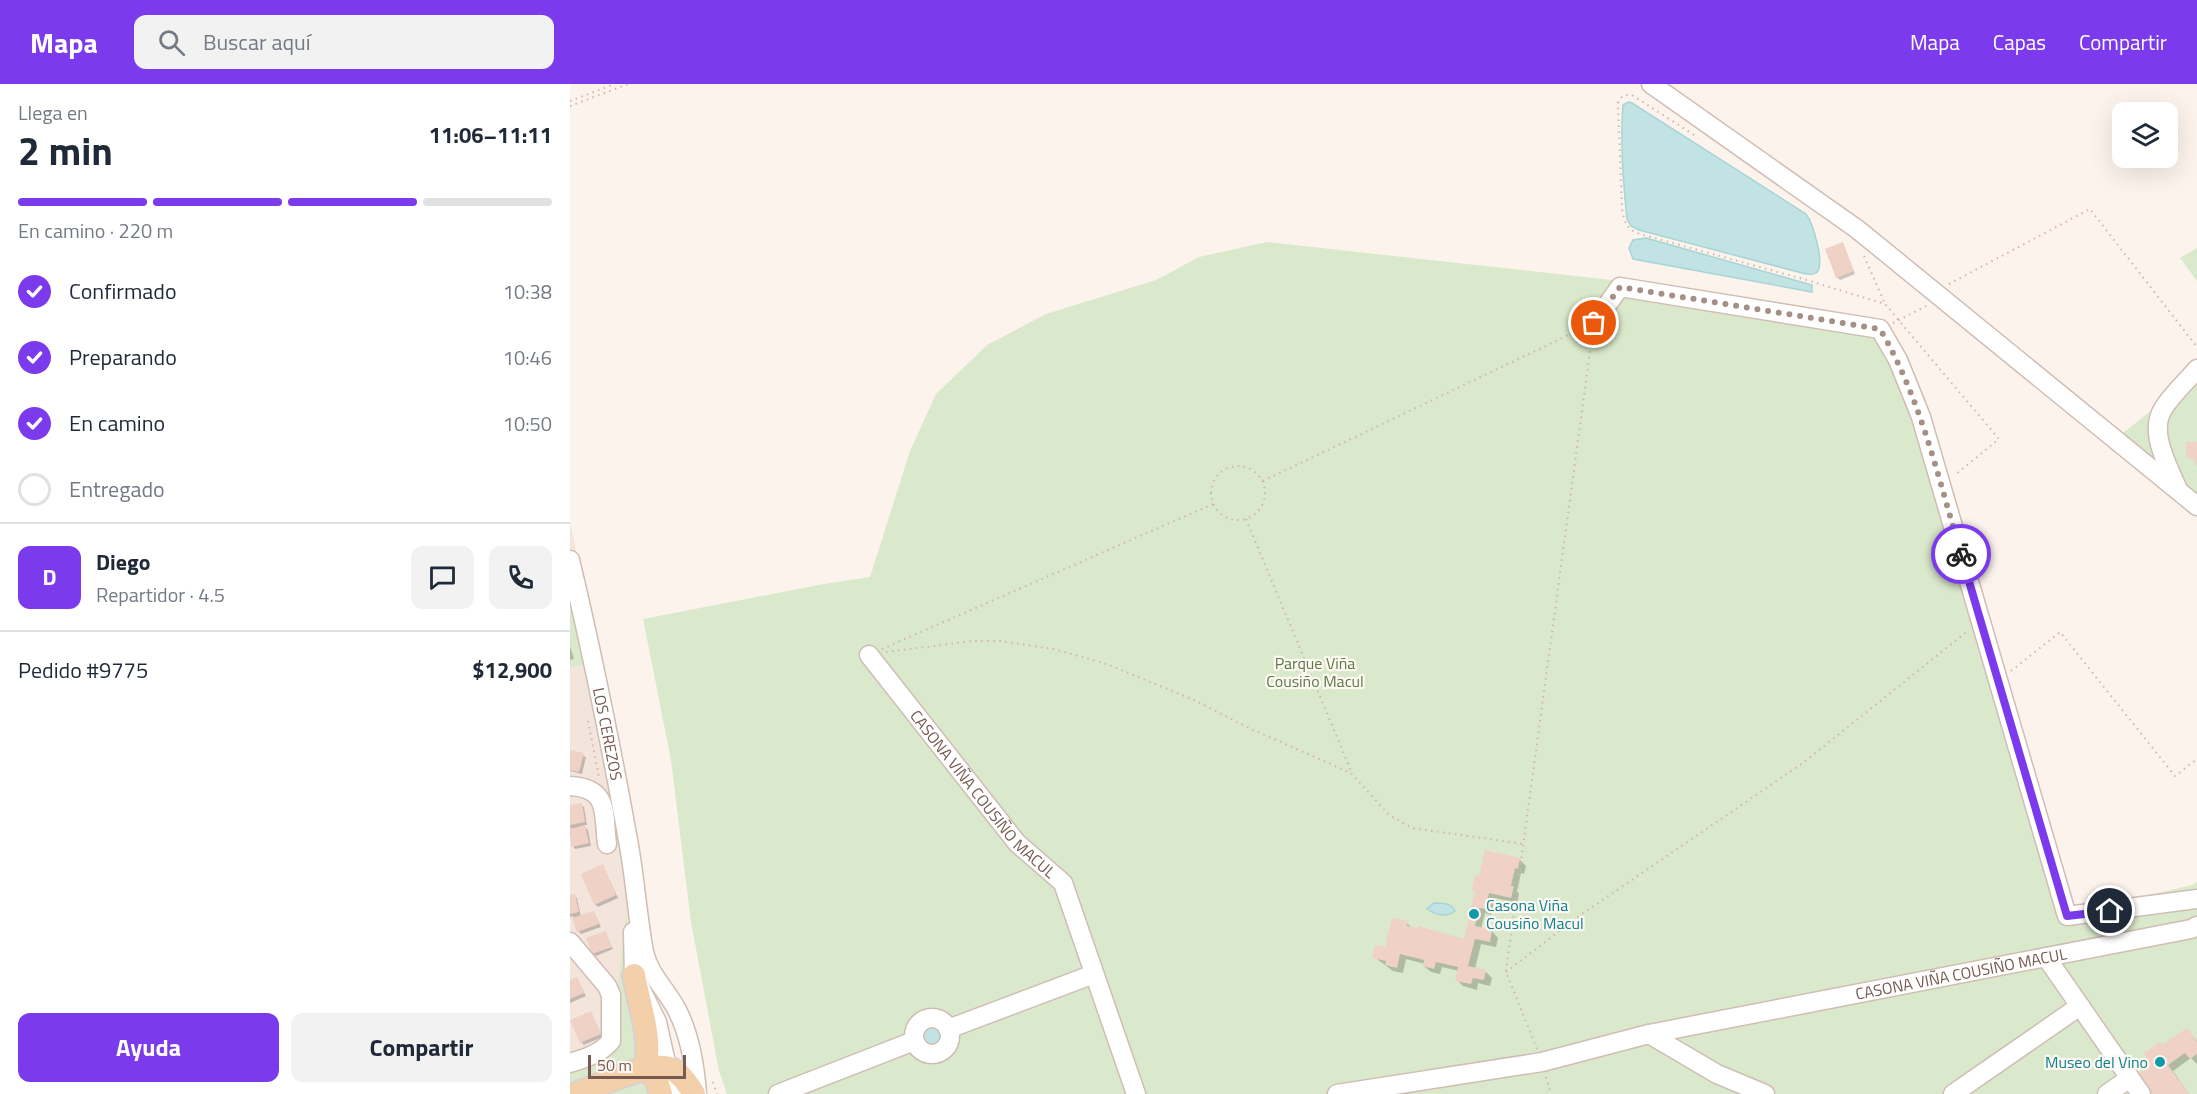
<!DOCTYPE html>
<html lang="es">
<meta charset="utf-8">
<style>
:root{--surface:#fff;--page:#f2f2f3;--text:#1f2937;--muted:#747a83;--line:#e0e1e3;--accent:#7c3aed}
body{margin:0;font-family:"Titillium Web",sans-serif;background:var(--page);color:var(--text);height:100vh;display:flex;flex-direction:column;font-size:22px;white-space:nowrap}
*{box-sizing:border-box;margin:0}
p{font-size:20px;color:var(--muted)}
.icon{flex:none;width:33px;height:33px;fill:none;stroke:currentColor;stroke-width:2;stroke-linecap:round;stroke-linejoin:round}
.map{position:relative;flex:1;overflow:hidden}
.panel{display:flex;flex-direction:column;background:var(--surface);width:570px}
.panel>*{flex:none}
.controls{position:absolute;left:1542px;top:18px;display:grid;gap:12px}
.controls a{display:grid;place-items:center;width:66px;height:66px;border-radius:12px;background:var(--surface);box-shadow:0 6px 24px #0002;font-size:30px}
.scale{position:absolute;left:18px;bottom:15px;width:98px;box-sizing:border-box;padding-left:6px;border:3px solid #765950;border-top:0;font-size:16px;line-height:21px;white-space:nowrap;color:#765950;-webkit-text-stroke:4px #fef8f3;paint-order:stroke}
.pin{position:absolute;display:grid;place-items:center;width:51px;height:51px;color:#fff;margin:-26px;border:3px solid #fff;border-radius:50%;box-shadow:0 2px 6px #0007}
.courier{position:absolute;display:grid;place-items:center;width:60px;height:60px;margin:-30px;border:4px solid #7c3aed;border-radius:50%;background:#fff;color:#222;box-shadow:0 2px 8px #0007}
.overview em{font-style:normal;font-weight:700}
.overview div{display:flex;flex-direction:column-reverse}
.overview{display:flex;align-items:center;justify-content:space-between;height:102px;padding:0 18px}
h1{font-size:39px;font-weight:700;line-height:45px}
.bar{display:grid;grid-template-columns:repeat(4,1fr);gap:9px 6px;align-content:center;height:72px;padding:0 18px}
.bar i{height:8px;border-radius:4px;background:var(--line)}
.bar .current{background:var(--accent)}
.bar p{grid-column:span 4}
.line{display:flex;align-items:center;gap:15px;padding:0 18px;border-top:2px solid var(--line)}
.line div{flex:1}
.round{display:grid;place-items:center;flex:none;width:63px;height:63px;border-radius:12px;background:var(--page)}
ol{padding:0 18px;list-style:none}
li{display:flex;align-items:center;gap:18px;height:66px}
li p{margin-inline-start:auto}
li .icon{padding:6px;border-radius:50%;background:var(--accent);color:#fff;stroke-width:4}
li:last-child{color:var(--muted)}
li i{width:33px;height:33px;border:3px solid var(--line);border-radius:50%}
.action{display:flex;gap:12px;margin-top:auto;padding:12px 18px}
.action a{flex:1;height:69px;border-radius:12px;background:var(--accent);color:#fff;font-size:24px;font-weight:700;line-height:69px;text-align:center}
.action a+a{background:var(--page);color:var(--text)}
header{display:flex;align-items:center;gap:36px;box-sizing:border-box;height:84px;padding:0 30px;background:var(--accent);color:#fff}
header strong{font-size:28px}
nav{display:flex;gap:33px;margin-inline-start:auto;font-size:21px}
.search{width:420px;height:54px;background:var(--page);display:flex;align-items:center;gap:15px;box-sizing:border-box;padding:0 21px;border-radius:12px;color:var(--muted);font-size:22px}
main{display:flex;flex:1;min-height:0}
.map>svg:first-child{display:block}
.residential{fill:#f3e5db}
.green{fill:#dae9cb}
.water{fill:#c1e3e4;stroke:#a8d4d6;stroke-width:1.5}
.shadow{fill:#0003}
.building{fill:#efd1c6}
.lines{fill:none;stroke-linecap:round;stroke-linejoin:round}
.minor-casing{stroke:#d0bdb4;stroke-width:21}
.major-casing{stroke:#d9d1ce;stroke-width:26}
.path{stroke:#d5b4a8;stroke-width:2;stroke-dasharray:1.5 4.5;stroke-linecap:butt}
.minor{stroke:#fff;stroke-width:18}
.major{stroke:#f4d0aa;stroke-width:22}
.done{stroke:#a58f87;stroke-width:6;stroke-dasharray:0 10.8}
.route{stroke:#7c3aed;stroke-width:8}
.culture-dot{fill:#0f9aa8;stroke:#fef8f3;stroke-width:2}
.labels{text-anchor:middle;dominant-baseline:central;stroke-width:4.5;stroke-linejoin:round;paint-order:stroke}
.park-label{font-size:16px;fill:#5d7a48;stroke:#fef8f3}
.street-label{font-size:16px;fill:#765950;stroke:#fef8f3}
.culture-label{font-size:16px;fill:#0d838f;stroke:#fef8f3;text-anchor:start}
</style>
<header>
<strong>Mapa</strong>
<div class="search"><svg class="icon" aria-label="search" viewBox="0 0 24 24"><circle cx="10" cy="10" r="6"/><path d="M15 15l6 6"/></svg>Buscar aquí</div>
<nav><a>Mapa</a><a>Capas</a><a>Compartir</a></nav>
</header>
<main>
<section class="panel">
<div class="overview"><div><h1>2 min</h1><p>Llega en</p></div><em>11:06–11:11</em></div>
<div class="bar"><i class="current"></i><i class="current"></i><i class="current"></i><i></i><p>En camino · 220 m</p></div>
<ol>
<li><svg class="icon" aria-label="check" viewBox="0 0 24 24"><path d="M5 12l5 5 9-10"/></svg>Confirmado<p>10:38</p></li>
<li><svg class="icon" aria-label="check" viewBox="0 0 24 24"><path d="M5 12l5 5 9-10"/></svg>Preparando<p>10:46</p></li>
<li><svg class="icon" aria-label="check" viewBox="0 0 24 24"><path d="M5 12l5 5 9-10"/></svg>En camino<p>10:50</p></li>
<li><i></i>Entregado</li>
</ol>
<div class="line" style="height:108px"><b class="round" style="background:var(--accent);color:#fff">D</b><div><b>Diego</b><p>Repartidor · 4.5</p></div><a class="round"><svg class="icon" aria-label="chat" viewBox="0 0 24 24"><path d="M4 5h16v11H9l-5 4z"/></svg></a><a class="round"><svg class="icon" aria-label="phone" viewBox="0 0 24 24"><path d="M5 4h4l2 5-3 2q2 4 5 5l2-3 5 2v4C11 20 4 13 5 4z"/></svg></a></div>
<div class="line" style="height:78px"><div>Pedido #9775</div><b>$12,900</b></div>
<div class="action"><a>Ayuda</a><a>Compartir</a></div>
</section>
<div class="map">
<svg width="1627" height="1010" viewBox="0 0 1627 1010">
<rect width="100%" height="100%" fill="#fcf4ec"/>
<path class="residential" d="M0 438 71 778 64 970 0 993Z"/>
<path class="green" d="M697 158 1123 205 1316 238 1335 270 1504 825 1549 818 1622 801 1627 798V1010H157L149 987 121 838 101 676 73 535 254 500 300 493 340 367 366 310 417 261 476 230 586 196 629 173Z
M1627 164V197L1610 174Z
M1627 290V424L1548 353Z
M0 493 18 580 0 583Z
M56 830 82 959 81 971 0 1005V987L40 973Z
M72 993 84 1010H29Z"/>
<path class="water" d="M1058 18 1062 19 1236 130C1243 139 1256 182 1246 189 1243 191 1239 190 1236 190L1069 146 1061 142 1057 135C1053 98 1050 59 1053 21Z
M1076 154 1242 201V208L1063 175 1059 164 1063 156Z
M864 819C872 819 882 819 885 827 876 834 866 831 857 825Z
M349 952a13 13 0 1 1 26 0a13 13 0 1 1-26 0Z"/>
<path class="shadow" d="M1272 160 1285 190 1270 196 1267 193Z
M0 562 4 575 0 576Z
M0 667 16 673 12 690 0 687Z
M11 721 14 723 17 741H13L18 746 21 762 5 765 3 762 0 750V746H3L0 743V723Z
M950 776 956 782 954 790 951 789 947 807 949 810 947 819 925 814 921 831 915 829 911 845 922 847 928 854 926 863 911 860 905 885 915 887 922 894 920 902 908 899 907 906 893 902 887 896 889 887 872 883 870 890 861 888 854 882 855 880 836 875 833 889 823 887 804 873 816 865 837 839 843 845 895 856 906 808 904 806 910 794Z
M33 782 48 814 28 823 25 820Z
M4 812 7 814 11 833 24 828 31 843 11 850 8 847 3 832 0 833V813Z
M35 849 43 865 26 872 23 869Z
M7 895 16 912 0 919V898Z
M21 929 32 953 14 961 11 958Z
M1617 946 1627 957V980L1621 974 1603 987 1619 1010H1583L1582 982 1592 963Z"/>
<path class="building" d="M1273 158 1284 187 1266 194 1255 165Z
M1616 358H1627V382L1623 375 1616 373Z
M0 666 14 669 9 688 0 686Z
M12 719 15 738 0 741V721Z
M15 741 19 759 1 763 0 745Z
M915 766 950 774 948 785 945 784 941 802H944L941 814 919 809 915 825 909 824 905 842 922 846 920 858 905 855 898 882 916 886 914 896 903 894 901 900 885 897 888 883 866 878 864 885 853 882 854 876 830 870 827 884 815 881 816 877 802 874 805 861 815 863 822 834 838 837 837 842 848 844V842L894 855 905 807 902 806 905 791 909 792Z
M33 780 46 811 24 821 11 790Z
M5 810 9 828 0 830V811Z
M24 827 29 840 7 848 2 834Z
M36 847 42 863 22 870 16 854Z
M7 893 14 909 0 915V896Z
M21 927 31 950 10 959 0 936Z
M1617 944 1627 958V970L1620 975 1615 969 1598 981 1619 1010H1580L1582 1009 1569 990 1580 982 1574 969 1590 958 1592 961Z"/>
<g class="lines">
<g class="minor-casing">
<g id="minor">
<path d="M1081 0 1287 145 1627 422"/>
<path d="M1024 239 1050 203 1310 245 1328 276 1351 333 1497 832 1627 815"/>
<path d="M1608 406C1599 383 1578 349 1593 325 1602 310 1616 298 1627 285"/>
<path id="s1" d="M0 476C22 568 41 662 58 756 65 793 67 830 74 868 79 891 97 906 107 926 120 951 125 983 127 1010"/>
<path id="s2" d="M299 571 447 759 493 799 566 1010"/>
<path d="M0 702C40 704 33 729 37 760"/>
<path d="M63 848 64 891 87 938 97 983 106 1010"/>
<path d="M0 858 37 902 41 911V957C30 970 16 974 0 979"/>
<path d="M1476 873 1571 1010"/>
<circle cx="362" cy="952" r="18"/>
<path d="M378 945 524 890"/>
<path d="M1079 950 1147 990 1195 1010"/>
<path d="M208 1010 344 957"/>
<path id="s3" d="M767 1010 972 978 1079 950 1621 845 1627 842"/>
<path d="M1383 1010 1510 922"/>
<path d="M1537 1010 1560 994"/>
</g>
</g>
<g class="major-casing">
<path id="major" d="M64 891C69 921 83 955 75 985
M75 985 86 994 91 1010
M6 1010C27 1002 79 977 99 984 110 988 118 1000 124 1010"/>
</g>
<path class="path" d="M0 17 45 0
M0 22 58 0
M1124 51 1062 11C1054 11 1052 11 1048 19L1052 125C1055 139 1056 145 1070 150L1233 195 1315 220 1429 355 1385 391
M1294 172 1315 220
M1379 200 1520 125 1627 263
M1323 239 1358 221
M641 409a27 27 0 1 1 54 0a27 27 0 1 1-54 0Z
M693 397 1011 245
M676 435 781 687
M312 565 643 420
M316 568 402 557H430L483 565 534 579 624 616 681 645 781 689 819 731 842 744 954 760
M1441 587 1490 548 1605 692 1627 675
M18 637 29 693
M936 888 1009 832 1233 679 1399 546
M967 965 936 888 1022 253
M976 993 981 1010
M143 998 147 1010"/>
<use href="#minor" class="minor"/>
<use href="#major" class="major"/>
</g>
<g class="lines">
<path class="done" d="M1024 239 1050 203 1310 245C1351 315 1368 393 1391 470"/>
<path class="route" d="M1391 470 1497 832 1540 827"/>
</g>
<g class="culture-dot">
<circle cx="904" cy="830" r="6"/>
<circle cx="1590" cy="978" r="6"/>
</g>
<g class="labels">
<g class="park-label">
<text x="745" y="579">Parque Viña<tspan x="745" dy="18">Cousiño Macul</tspan></text>
</g>
<g class="street-label">
<text stroke="none"><textPath href="#s1" startOffset="178">LOS CEREZOS</textPath></text>
<text stroke="none"><textPath href="#s2" startOffset="180">CASONA VIÑA COUSIÑO MACUL</textPath></text>
<text stroke="none"><textPath href="#s3" startOffset="636">CASONA VIÑA COUSIÑO MACUL</textPath></text>
</g>
<g class="culture-label">
<text x="916" y="821">Casona Viña<tspan x="916" dy="18">Cousiño Macul</tspan></text>
<text x="1578" y="978" text-anchor="end">Museo del Vino</text>
</g>
</g>
</svg>
<div class="controls">
<a><svg class="icon" aria-label="layers" viewBox="0 0 24 24"><path d="M12 4l9 5-9 5-9-5zM3 14l9 5 9-5"/></svg></a>
</div>
<div class="scale">50 m</div>
<div class="pin" style="left:1024px;top:239px;background:#ea580c"><svg class="icon" aria-label="bag" viewBox="0 0 24 24"><path d="M5 8h14l-1 12H6zM9 8a3 3 0 0 1 6 0"/></svg></div>
<div class="pin" style="left:1540px;top:827px;background:#1f2937"><svg class="icon" aria-label="home" viewBox="0 0 24 24"><path d="M3 11l9-7 9 7M6 9v11h12V9"/></svg></div>
<div class="courier" style="left:1391px;top:470px"><svg class="icon" aria-label="bike" viewBox="0 0 24 24"><circle cx="6" cy="16" r="4"/><circle cx="18" cy="16" r="4"/><path d="M6 16l4-8h5l3 8M10 8l3 8H6M13 5h3"/></svg></div>
</div>
</main>
